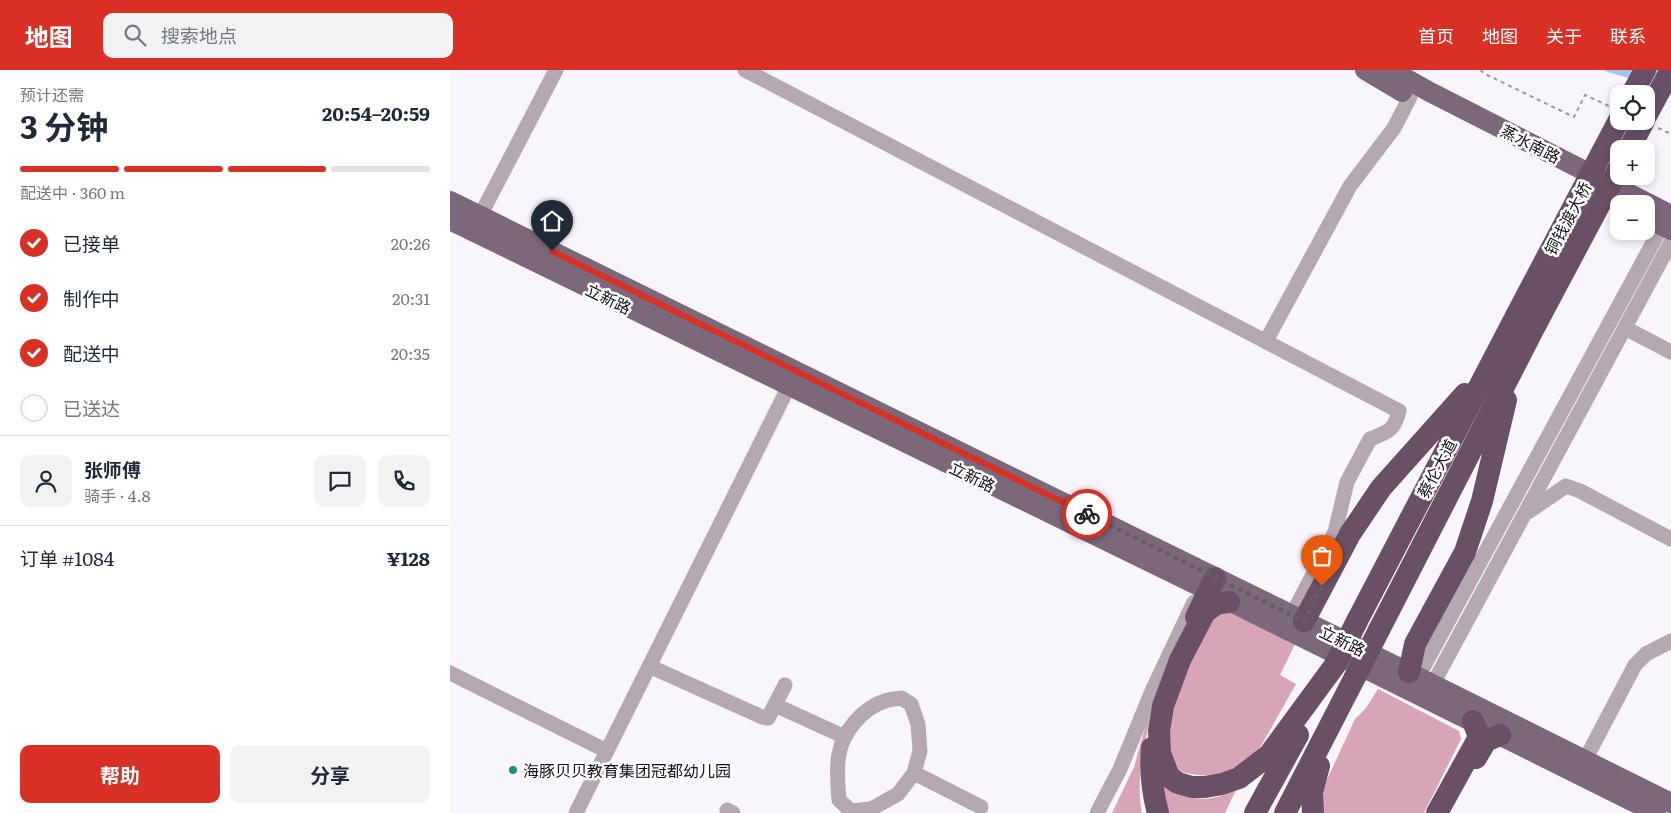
<!DOCTYPE html>
<html lang="zh">
<meta charset="utf-8">
<style>
:root{--surface:#fff;--page:#f2f2f3;--text:#1f2937;--muted:#747a83;--line:#e0e1e3;--accent:#d93025}
body{margin:0;font-family:Literata,"Noto Sans SC",serif;background:var(--page);color:var(--text);height:100vh;display:flex;flex-direction:column;font-size:19px;white-space:nowrap}
*{box-sizing:border-box;margin:0}
p{font-size:16px;color:var(--muted)}
.icon{flex:none;width:28px;height:28px;fill:none;stroke:currentColor;stroke-width:2;stroke-linecap:round;stroke-linejoin:round}
.map{position:relative;flex:1;overflow:hidden}
.side{display:flex;flex-direction:column;background:var(--surface);width:450px}
.side>*{flex:none}
.controls{position:absolute;left:1160px;top:15px;display:grid;gap:10px}
.controls a{display:grid;place-items:center;width:45px;height:45px;border-radius:10px;background:var(--surface);box-shadow:0 2px 8px #0003;font-size:25px}
.pin{position:absolute;display:grid;place-items:center;width:42px;height:42px;color:#fff;margin:-51px -21px;border-radius:50% 50% 50% 0;rotate:-45deg;box-shadow:0 0 5px #0007}
.pin .icon{rotate:45deg}
.courier{position:absolute;display:grid;place-items:center;width:50px;height:50px;margin:-25px;border:4px solid #d93025;border-radius:50%;background:#fff;color:#222;box-shadow:0 1px 6px #0007}
.head em{font-style:normal;font-weight:700}
.head div{display:flex;flex-direction:column-reverse}
.head{display:flex;align-items:center;justify-content:space-between;height:85px;padding:0 20px}
h1{font-size:32px;font-weight:700;line-height:38px}
.bar{display:grid;grid-template-columns:repeat(4,1fr);gap:8px 5px;align-content:center;height:60px;padding:0 20px}
.bar i{height:6px;border-radius:4px;background:var(--line)}
.bar .on{background:var(--accent)}
.bar p{grid-column:span 4}
.line{display:flex;align-items:center;gap:12px;padding:0 20px;border-top:1px solid var(--line)}
.line div{flex:1}
.round{display:grid;place-items:center;flex:none;width:52px;height:52px;border-radius:10px;background:var(--page)}
ol{padding:0 20px;list-style:none}
li{display:flex;align-items:center;gap:15px;height:55px}
li p{margin-inline-start:auto}
li .icon{padding:5px;border-radius:50%;background:var(--accent);color:#fff;stroke-width:4}
li:last-child{color:var(--muted)}
li i{width:28px;height:28px;border:2px solid var(--line);border-radius:50%}
.cta{display:flex;gap:10px;margin-top:auto;padding:10px 20px}
.cta a{flex:1;height:58px;border-radius:10px;background:var(--accent);color:#fff;font-size:20px;font-weight:700;line-height:58px;text-align:center}
.cta a+a{background:var(--page);color:var(--text)}
header{display:flex;align-items:center;gap:30px;box-sizing:border-box;height:70px;padding:0 25px;background:var(--accent);color:#fff}
header strong{font-size:24px}
nav{display:flex;gap:28px;margin-inline-start:auto;font-size:18px}
.search{width:350px;height:45px;background:var(--page);display:flex;align-items:center;gap:12px;box-sizing:border-box;padding:0 18px;border-radius:10px;color:var(--muted);font-size:19px}
main{display:flex;flex:1;min-height:0}
.map>svg:first-child{display:block}
.forest{fill:#d8a4b7}
.water{fill:#a3c5eb}
.lines{fill:none;stroke-linecap:round;stroke-linejoin:round}
.path{stroke:#9d99a2;stroke-width:2;stroke-dasharray:4 4;stroke-linecap:butt}
.minor{stroke:#b5a8b3;stroke-width:15}
.major{stroke:#7d677b;stroke-width:20}
.highway{stroke:#695067;stroke-width:22}
.highway-bridge{stroke:#695067;stroke-width:22}
.done{stroke:#635f68;stroke-width:5;stroke-dasharray:0 9}
.route{stroke:#d93025;stroke-width:6}
.poi-dot{fill:#189379;stroke:#fff;stroke-width:2}
.labels{text-anchor:middle;dominant-baseline:central;stroke-width:5;stroke-linejoin:round;paint-order:stroke}
.street-label{font-size:16px;fill:#130e19;stroke:#fff}
.poi-label{font-size:16px;fill:#130e19;stroke:#fff;text-anchor:start}
</style>
<header>
<strong>地图</strong>
<div class="search"><svg class="icon" aria-label="search" viewBox="0 0 24 24"><circle cx="10" cy="10" r="6"/><path d="M15 15l6 6"/></svg>搜索地点</div>
<nav><a>首页</a><a>地图</a><a>关于</a><a>联系</a></nav>
</header>
<main>
<section class="side">
<div class="head"><div><h1>3 分钟</h1><p>预计还需</p></div><em>20:54–20:59</em></div>
<div class="bar"><i class="on"></i><i class="on"></i><i class="on"></i><i></i><p>配送中 · 360 m</p></div>
<ol>
<li><svg class="icon" aria-label="check" viewBox="0 0 24 24"><path d="M5 12l5 5 9-10"/></svg>已接单<p>20:26</p></li>
<li><svg class="icon" aria-label="check" viewBox="0 0 24 24"><path d="M5 12l5 5 9-10"/></svg>制作中<p>20:31</p></li>
<li><svg class="icon" aria-label="check" viewBox="0 0 24 24"><path d="M5 12l5 5 9-10"/></svg>配送中<p>20:35</p></li>
<li><i></i>已送达</li>
</ol>
<div class="line" style="height:90px"><a class="round"><svg class="icon" aria-label="person" viewBox="0 0 24 24"><circle cx="12" cy="8" r="4"/><path d="M4 21q1-7 8-7t8 7"/></svg></a><div><b>张师傅</b><p>骑手 · 4.8</p></div><a class="round"><svg class="icon" aria-label="chat" viewBox="0 0 24 24"><path d="M4 5h16v11H9l-5 4z"/></svg></a><a class="round"><svg class="icon" aria-label="phone" viewBox="0 0 24 24"><path d="M5 4h4l2 5-3 2q2 4 5 5l2-3 5 2v4C11 20 4 13 5 4z"/></svg></a></div>
<div class="line" style="height:65px"><div>订单 #1084</div><b>¥128</b></div>
<div class="cta"><a>帮助</a><a>分享</a></div>
</section>
<div class="map">
<svg width="1221" height="743" viewBox="0 0 1221 743">
<rect width="100%" height="100%" fill="#f8f5fc"/>
<path class="forest" d="M775 537 846 572 830 605 846 614 803 690C781 706 752 710 727 700L714 667 747 564Z
M928 619 1009 661 1011 669 974 743H870L868 729 905 649 916 638Z
M699 643 700 647C695 678 685 711 692 743H662L684 697Z
M714 717C745 730 754 734 786 720L775 743H715L712 722Z"/>
<path class="water" d="M1153 0H1221V20L1161 3Z"/>
<g class="lines">
<path class="path" d="M1030 0 1037 5 1124 47 1135 25 1161 37
M1208 58 1221 64"/>
<path class="minor" d="M295 0 949 341C944 361 938 362 920 369L897 412 885 462 842 545
M30 146 106 0
M1175 258 1221 282
M816 271 900 116 944 58 960 27
M1078 442 1116 416 1130 421 1221 469
M199 596 312 647 318 648 335 615
M0 603 157 681
M968 607 1212 156
M983 614 1221 172
M451 628 461 634 468 654 470 681 464 703 448 724 421 739 401 741 389 730C388 716 386 698 389 684 393 661 413 638 435 631 440 629 446 629 451 628Z
M325 635 395 667
M1135 690 1185 595 1196 584 1221 571
M464 703 531 737
M277 740 283 743
M126 743 339 316
M647 743 670 699 702 621 744 532"/>
<path class="major" d="M915 0 952 22
M941 0 978 21 1221 145
M0 131 968 607 1221 733
M1196 148 1221 160
M0 150 751 517 1206 743"/>
<path class="highway" d="M1182 24 1195 0
M1196 46 1221 0
M779 532 766 534 755 542 730 590 713 636 709 661 710 683 719 707 728 713 742 717H755L772 714 789 708 819 685 885 595
M746 547 765 508
M854 551 900 464 931 418 1015 324
M907 551 1066 246
M929 560 1086 254
M959 602 965 574 1015 482 1032 431 1056 330
M702 678C700 701 702 721 708 743
M1026 688 1036 671 1050 665
M805 743 848 665
M835 743 905 607
M863 743 862 722 869 696
M987 743 1029 667 1023 651"/>
<path class="highway-bridge" d="M1179 79 1194 51
M1066 246 1169 50
M1086 254 1169 98
M885 595 907 551
M905 607 929 560"/>
</g>
<g class="lines">
<path class="done" d="M637 444 854 551 872 516"/>
<path class="route" d="M102 181 637 444"/>
</g>
<circle class="poi-dot" cx="63" cy="700" r="5"/>
<g class="labels">
<g class="street-label">
<text transform="translate(1081 73) rotate(27)">蒸水南路</text>
<text transform="translate(1117 148) rotate(-62)">铜钱渡大桥</text>
<text transform="translate(159 228) rotate(26)">立新路</text>
<text transform="translate(986 398) rotate(-62)">蔡伦大道</text>
<text transform="translate(523 406) rotate(26)">立新路</text>
<text transform="translate(893 570) rotate(26)">立新路</text>
</g>
<g class="poi-label">
<text x="73" y="700">海豚贝贝教育集团冠都幼儿园</text>
</g>
</g>
</svg>
<div class="controls">
<a><svg class="icon" aria-label="locate" viewBox="0 0 24 24"><circle cx="12" cy="12" r="6"/><path d="M12 2v4M12 18v4M2 12h4M18 12h4"/></svg></a>
<a>+</a>
<a>−</a>
</div>
<div class="pin" style="left:872px;top:516px;background:#ea580c"><svg class="icon" aria-label="bag" viewBox="0 0 24 24"><path d="M5 8h14l-1 12H6zM9 8a3 3 0 0 1 6 0"/></svg></div>
<div class="pin" style="left:102px;top:181px;background:#1f2937"><svg class="icon" aria-label="home" viewBox="0 0 24 24"><path d="M3 11l9-7 9 7M6 9v11h12V9"/></svg></div>
<div class="courier" style="left:637px;top:444px"><svg class="icon" aria-label="bike" viewBox="0 0 24 24"><circle cx="6" cy="16" r="4"/><circle cx="18" cy="16" r="4"/><path d="M6 16l4-8h5l3 8M10 8l3 8H6M13 5h3"/></svg></div>
</div>
</main>
